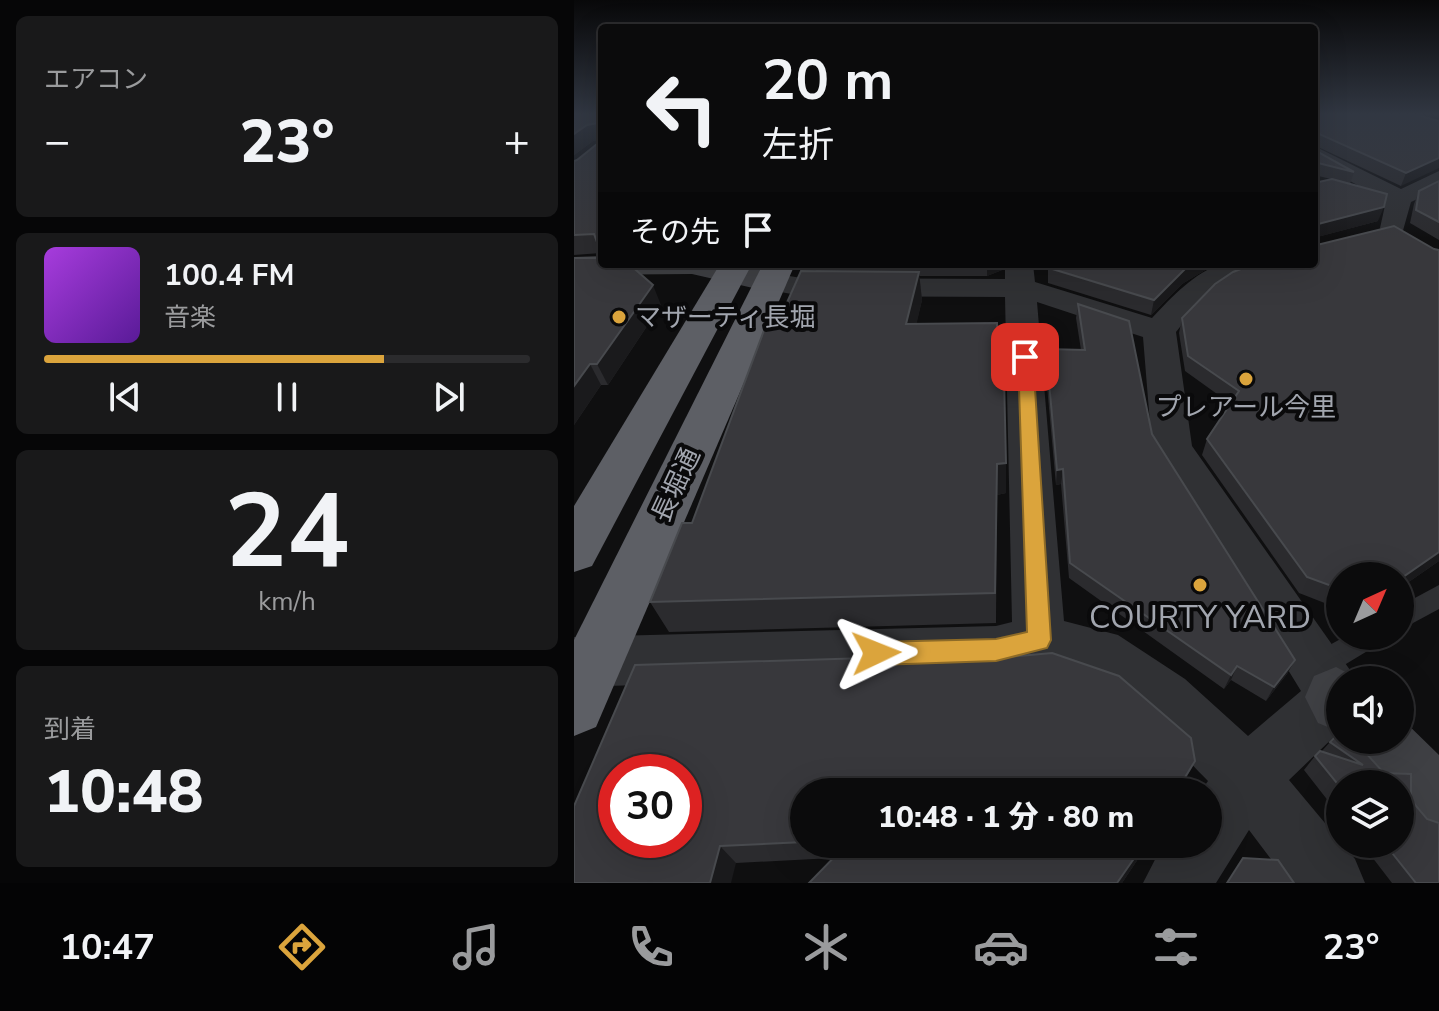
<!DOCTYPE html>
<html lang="ja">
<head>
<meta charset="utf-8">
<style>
  :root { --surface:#0b0b0c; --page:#19191a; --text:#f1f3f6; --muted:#9a9b9d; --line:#2b2b2d; --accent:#dba43c }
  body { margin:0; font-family:"Nunito Sans","Noto Sans JP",sans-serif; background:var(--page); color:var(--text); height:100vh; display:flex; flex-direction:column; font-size:30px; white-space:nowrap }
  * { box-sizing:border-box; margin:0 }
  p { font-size:26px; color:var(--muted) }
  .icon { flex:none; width:44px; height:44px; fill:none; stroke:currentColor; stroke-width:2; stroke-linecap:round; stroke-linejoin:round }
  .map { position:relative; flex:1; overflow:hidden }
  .drawer { display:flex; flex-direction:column; gap:16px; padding:16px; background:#060607; width:574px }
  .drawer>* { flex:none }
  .banner { position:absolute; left:24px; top:24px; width:720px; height:244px; border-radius:8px; box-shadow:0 8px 32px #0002,0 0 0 2px var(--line); background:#0b0b0c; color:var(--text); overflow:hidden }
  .needle { width:52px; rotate:44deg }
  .tools { position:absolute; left:752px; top:562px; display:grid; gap:16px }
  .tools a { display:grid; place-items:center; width:88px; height:88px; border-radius:50%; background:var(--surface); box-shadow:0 8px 32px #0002,0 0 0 2px var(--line); font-size:40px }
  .speed { position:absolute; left:24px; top:754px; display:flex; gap:16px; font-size:40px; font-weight:700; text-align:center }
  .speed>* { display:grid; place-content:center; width:104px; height:104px; border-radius:50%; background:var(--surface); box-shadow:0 8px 32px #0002,0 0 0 2px var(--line); line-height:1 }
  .speed .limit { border:12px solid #d22; background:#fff; color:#111 }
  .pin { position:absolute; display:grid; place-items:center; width:68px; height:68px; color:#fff; margin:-34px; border-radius:16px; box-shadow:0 4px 12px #0006 }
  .me { position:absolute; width:88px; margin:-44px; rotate:88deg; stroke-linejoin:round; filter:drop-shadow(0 0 6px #0008) }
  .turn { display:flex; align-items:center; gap:28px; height:168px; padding:0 32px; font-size:36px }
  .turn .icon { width:104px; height:104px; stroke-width:2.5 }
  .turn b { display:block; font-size:56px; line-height:68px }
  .then { display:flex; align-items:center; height:76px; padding:0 32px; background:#0003; gap:16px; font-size:30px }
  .big { font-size:60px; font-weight:800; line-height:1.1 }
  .drawer .tile { flex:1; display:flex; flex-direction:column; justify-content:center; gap:12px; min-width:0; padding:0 28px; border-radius:12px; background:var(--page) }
  .drawer .dial { align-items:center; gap:0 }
  .dial b { font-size:104px; line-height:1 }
  .song { display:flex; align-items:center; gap:24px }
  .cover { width:96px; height:96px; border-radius:12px; background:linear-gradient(135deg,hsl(280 70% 55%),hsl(270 70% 35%)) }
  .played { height:8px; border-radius:4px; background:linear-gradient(90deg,var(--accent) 70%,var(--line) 70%) }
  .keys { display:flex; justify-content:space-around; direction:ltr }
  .heat { display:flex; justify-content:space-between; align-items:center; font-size:44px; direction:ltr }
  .trip { position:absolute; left:216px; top:778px; width:432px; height:80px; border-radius:40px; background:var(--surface); box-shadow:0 8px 32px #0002,0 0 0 2px var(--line); font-weight:800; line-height:80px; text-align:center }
  .tabs { display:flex; height:128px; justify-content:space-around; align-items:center; background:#040405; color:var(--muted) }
  .tabs .icon { width:56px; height:56px }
  .tabs .current { color:var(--accent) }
  .tabs b { font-size:36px; color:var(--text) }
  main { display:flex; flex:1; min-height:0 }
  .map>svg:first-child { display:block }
</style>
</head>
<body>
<main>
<section class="drawer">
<div class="tile"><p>エアコン</p>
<div class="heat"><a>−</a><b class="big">23°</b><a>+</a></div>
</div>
<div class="tile">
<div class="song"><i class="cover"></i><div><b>100.4 FM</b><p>音楽</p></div></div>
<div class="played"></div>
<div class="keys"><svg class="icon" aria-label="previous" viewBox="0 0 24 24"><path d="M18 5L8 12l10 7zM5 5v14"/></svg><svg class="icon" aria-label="pause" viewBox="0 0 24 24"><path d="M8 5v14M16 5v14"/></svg><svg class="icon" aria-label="next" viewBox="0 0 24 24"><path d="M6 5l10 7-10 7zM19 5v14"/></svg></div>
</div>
<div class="tile dial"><b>24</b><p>km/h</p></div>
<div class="tile"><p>到着</p><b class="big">10:48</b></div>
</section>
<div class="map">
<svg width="865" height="883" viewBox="0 0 865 883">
  <rect width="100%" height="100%" fill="#0f0f10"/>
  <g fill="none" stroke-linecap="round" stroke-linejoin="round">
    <g fill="#303134" fill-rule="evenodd">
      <path d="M 865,585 L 865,609 L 826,630 L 826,606 Z"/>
      <path d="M 772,636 L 809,636 L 805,644 L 752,676 L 742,680 L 732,676 L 728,667 L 732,658 Z"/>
    </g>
    <g fill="#303134" fill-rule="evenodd">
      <path d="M 740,146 L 827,189 L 865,171 L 865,189 L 837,202 L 828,234 L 810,234 L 806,228 L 812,201 L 740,161 Z"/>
      <path d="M 431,264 L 459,264 L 461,282 L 578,318 C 597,298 621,271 649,264 C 663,261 680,264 694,264 C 686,276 662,279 649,287 C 630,299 615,315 602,332 L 618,446 L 783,680 L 766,680 L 766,731 L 715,780 L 781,859 L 791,883 L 715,883 L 675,830 L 642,883 L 569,883 L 589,844 L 634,844 L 634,792 L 626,792 L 634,781 C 593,740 526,661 464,664 C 451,664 435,671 422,674 L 0,687 L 0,637 L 422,626 L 438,622 L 431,297 L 228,296 L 185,288 L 181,282 L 185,276 L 196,273 L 228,278 L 431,279 ZM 463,302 L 569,337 L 578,448 L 727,691 L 674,736 L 611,679 L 544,635 L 490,621 Z"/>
    </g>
    <g fill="#3f4044" fill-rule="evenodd">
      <path d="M 28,256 L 28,264 L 158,264 L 208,275 L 212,282 L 208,289 L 196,292 L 118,274 L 0,275 L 0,257 Z"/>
      <path d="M 762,667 L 787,680 L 766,680 L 766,732 L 744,723 L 731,697 L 740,676 Z"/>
      <path d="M 826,717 L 865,755 L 865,839 L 840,829 L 826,813 L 826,784 L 799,784 L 780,763 L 770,740 L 826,740 Z"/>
    </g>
    <g fill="#5d5f65" fill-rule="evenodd">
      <path d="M 146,264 L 178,264 L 18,566 L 0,572 L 0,506 Z"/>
      <path d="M 189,264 L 221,264 L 22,727 L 0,736 L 0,640 Z"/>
    </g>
  </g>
  <g fill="#2b2b2e">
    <path d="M 0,114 L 28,114 L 28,254 L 27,253 L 0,255 L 0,161 L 3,160 L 23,144 L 23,140 L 19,141 L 0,155 Z"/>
    <path d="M 740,114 L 865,121 L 827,186 L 742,146 L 742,151 L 780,172 L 776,184 L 804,221 L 743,237 L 743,245 L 865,250 L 865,561 L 826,588 L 826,576 L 766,576 L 766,609 L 725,593 L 628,455 L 633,439 L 657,404 L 611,371 L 605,333 L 608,318 L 740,264 L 740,183 L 757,179 L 740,175 Z"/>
    <path d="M 865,181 L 865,240 L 836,223 L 840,204 L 845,191 Z"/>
    <path d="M 0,258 L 87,305 L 34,385 L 27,385 L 0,425 Z"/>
    <path d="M 241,264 L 430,264 L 428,270 L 413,276 L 345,276 L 348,300 L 342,324 L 423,334 L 432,463 L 432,493 L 423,495 L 422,623 L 95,632 L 76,602 L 118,523 L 203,325 L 242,271 Z"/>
    <path d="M 474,264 L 641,264 L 608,284 L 577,315 L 474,283 Z"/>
    <path d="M 504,304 L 578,434 L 721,660 L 713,674 L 692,701 L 657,680 L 650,689 L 495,578 L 487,484 L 482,485 L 471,364 L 472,349 L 507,350 L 502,318 Z"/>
    <path d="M 423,658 L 621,761 L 605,792 L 230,792 L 230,844 L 574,844 L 548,883 L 235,883 L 259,858 L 162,863 L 0,883 Z"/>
    <path d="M 756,742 L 790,751 L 837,800 L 865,883 L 818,883 L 788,844 L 826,844 L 766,784 L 766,816 L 730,770 L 741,756 L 748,751 Z"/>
  </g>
  <g fill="#1a1a1c">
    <path d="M 24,123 L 28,139 L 19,141 L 0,155 L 0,134 L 13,125 Z"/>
    <path d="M 865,158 L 865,168 L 827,186 L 832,173 Z"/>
    <path d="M 810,207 L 804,221 L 740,238 L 744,224 Z"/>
    <path d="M 413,264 L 430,264 L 428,270 L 413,276 Z"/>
    <path d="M 620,264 L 641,264 L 608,284 L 577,315 L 580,300 L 611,269 Z"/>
    <path d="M 345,272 L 348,300 L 336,353 L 332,324 Z"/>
    <path d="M 79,285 L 87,305 L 34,385 L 23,364 Z"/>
    <path d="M 16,364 L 27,385 L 0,425 L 0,386 Z"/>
    <path d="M 432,463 L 432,493 L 423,495 L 422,623 L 423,464 Z"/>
    <path d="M 489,469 L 487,484 L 482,485 L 483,470 Z"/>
    <path d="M 865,552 L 865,561 L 826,588 L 826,579 Z"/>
    <path d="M 721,660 L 713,674 L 692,701 L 700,687 Z"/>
    <path d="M 663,666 L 657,680 L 650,689 L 657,675 Z"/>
    <path d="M 621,761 L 605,792 L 602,792 Z"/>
    <path d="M 570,844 L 574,844 L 548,883 L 543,883 Z"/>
    <path d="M 146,846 L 162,863 L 157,883 L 136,883 Z"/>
  </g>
  <g fill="#38383c" stroke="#484a4e" stroke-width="2" fill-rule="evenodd">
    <path d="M 0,114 L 28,114 L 28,242 L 23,242 L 20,234 L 0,235 L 0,161 L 3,160 L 23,144 L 24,123 L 13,125 L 0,134 Z"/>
    <path d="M 740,114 L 840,114 L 865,121 L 865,158 L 832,173 L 741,132 L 742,151 L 780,172 L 740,162 Z"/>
    <path d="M 758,179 L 813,194 L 810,207 L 744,224 L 743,245 L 820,226 L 860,249 L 865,250 L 865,552 L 826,579 L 826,576 L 766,576 L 766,589 L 733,577 L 633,439 L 665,391 L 614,356 L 608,318 L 641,284 L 659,272 L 680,264 L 740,264 L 740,183 Z"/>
    <path d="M 865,181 L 865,222 L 842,210 L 845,191 Z"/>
    <path d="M 0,258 L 28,258 L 28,264 L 55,264 L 79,285 L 23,364 L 16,364 L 0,386 Z"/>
    <path d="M 475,264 L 620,264 L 611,269 L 580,300 L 475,268 Z"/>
    <path d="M 227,271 L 345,272 L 332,324 L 423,323 L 423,334 L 429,334 L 432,463 L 423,464 L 421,593 L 76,602 L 108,523 L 118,523 L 192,325 L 203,325 Z"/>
    <path d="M 504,304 L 555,321 L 578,434 L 721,660 L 700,687 L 663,666 L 657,675 L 496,563 L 489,469 L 483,470 L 472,349 L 511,350 Z"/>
    <path d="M 478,653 L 545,676 L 617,738 L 621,761 L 602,792 L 230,792 L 230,842 L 146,846 L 136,883 L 0,883 L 0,806 L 61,665 L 423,654 L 423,658 ZM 42,772 L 110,772 L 110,840 L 42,840 Z"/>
    <path d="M 766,732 L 766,740 L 785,740 L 790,751 L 810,773 L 837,774 L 837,800 L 853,819 L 865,823 L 865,883 L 842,883 L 811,844 L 826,844 L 826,784 L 766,784 L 766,787 L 741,756 L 746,751 L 789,765 L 756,742 Z"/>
    <path d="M 273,844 L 570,844 L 543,883 L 235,883 Z"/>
    <path d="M 669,858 L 704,860 L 720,883 L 653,883 Z"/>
  </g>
  <linearGradient id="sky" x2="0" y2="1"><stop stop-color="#080809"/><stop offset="0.48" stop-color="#313742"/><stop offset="1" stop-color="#313742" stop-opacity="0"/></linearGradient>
  <rect width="865" height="238" fill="url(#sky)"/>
  <path fill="#dba43c" stroke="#8e6b27" stroke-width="2" d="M 451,353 L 459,357 L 477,640 L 473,648 L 422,661 L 302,665 L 294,661 L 290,653 L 294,646 L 302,642 L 422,639 L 453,632 L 444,357 Z"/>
  <g fill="#dba43c" stroke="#0a0a0b" stroke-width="3">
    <circle cx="45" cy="317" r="8"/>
    <circle cx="672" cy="379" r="8"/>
    <circle cx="626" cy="585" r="8"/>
  </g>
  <g text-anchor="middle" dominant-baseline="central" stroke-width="8" stroke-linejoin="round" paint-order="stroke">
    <g font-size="26" fill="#a2a6af" stroke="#0a0a0b" text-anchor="start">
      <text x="61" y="317">マザーティ長堀</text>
      <text x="672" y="407" text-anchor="middle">プレアール今里</text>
    </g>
    <g font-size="26" fill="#a2a6af" stroke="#0a0a0b">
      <text transform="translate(102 485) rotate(-65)">長堀通</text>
    </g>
    <g font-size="32" fill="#a2a6af" stroke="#0a0a0b">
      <text x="626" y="617">COURTY YARD</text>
    </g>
  </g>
</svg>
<div class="tools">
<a><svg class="needle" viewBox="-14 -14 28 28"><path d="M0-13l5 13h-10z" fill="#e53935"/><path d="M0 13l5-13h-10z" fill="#9a9b9d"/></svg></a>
<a><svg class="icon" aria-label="sound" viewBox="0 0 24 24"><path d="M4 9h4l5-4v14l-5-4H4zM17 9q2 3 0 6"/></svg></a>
<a><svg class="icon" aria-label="layers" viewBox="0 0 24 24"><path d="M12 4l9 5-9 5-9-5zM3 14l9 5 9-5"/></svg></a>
</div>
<div class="speed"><div class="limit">30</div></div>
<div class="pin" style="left:451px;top:357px;background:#d93025"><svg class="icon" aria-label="arrive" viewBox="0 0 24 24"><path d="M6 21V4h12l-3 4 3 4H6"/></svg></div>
<svg class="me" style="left:302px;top:653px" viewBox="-20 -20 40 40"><path d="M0-17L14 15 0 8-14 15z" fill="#dba43c" stroke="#fff" stroke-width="4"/></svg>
<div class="trip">10:48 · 1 分 · 80 m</div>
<div class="banner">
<div class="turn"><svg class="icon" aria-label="left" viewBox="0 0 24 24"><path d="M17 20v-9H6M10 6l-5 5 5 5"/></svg><div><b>20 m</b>左折</div></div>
<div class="then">その先<svg class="icon" aria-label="arrive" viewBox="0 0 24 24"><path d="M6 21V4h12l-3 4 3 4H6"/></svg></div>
</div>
</div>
</main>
<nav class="tabs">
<b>10:47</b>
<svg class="icon current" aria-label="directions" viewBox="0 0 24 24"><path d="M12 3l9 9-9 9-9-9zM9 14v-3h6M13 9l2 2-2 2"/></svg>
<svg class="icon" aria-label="music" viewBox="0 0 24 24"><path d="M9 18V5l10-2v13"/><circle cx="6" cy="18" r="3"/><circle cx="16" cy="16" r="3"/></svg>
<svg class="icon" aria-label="phone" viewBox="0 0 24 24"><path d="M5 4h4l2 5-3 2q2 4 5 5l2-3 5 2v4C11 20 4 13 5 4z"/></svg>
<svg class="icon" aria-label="climate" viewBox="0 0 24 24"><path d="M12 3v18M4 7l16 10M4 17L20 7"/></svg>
<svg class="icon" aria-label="car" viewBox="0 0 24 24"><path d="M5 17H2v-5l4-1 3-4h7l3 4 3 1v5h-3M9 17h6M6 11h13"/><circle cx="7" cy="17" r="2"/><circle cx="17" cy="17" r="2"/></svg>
<svg class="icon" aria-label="filters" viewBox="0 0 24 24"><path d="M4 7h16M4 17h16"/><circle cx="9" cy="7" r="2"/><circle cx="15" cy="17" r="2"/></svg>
<b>23°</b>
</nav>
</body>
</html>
